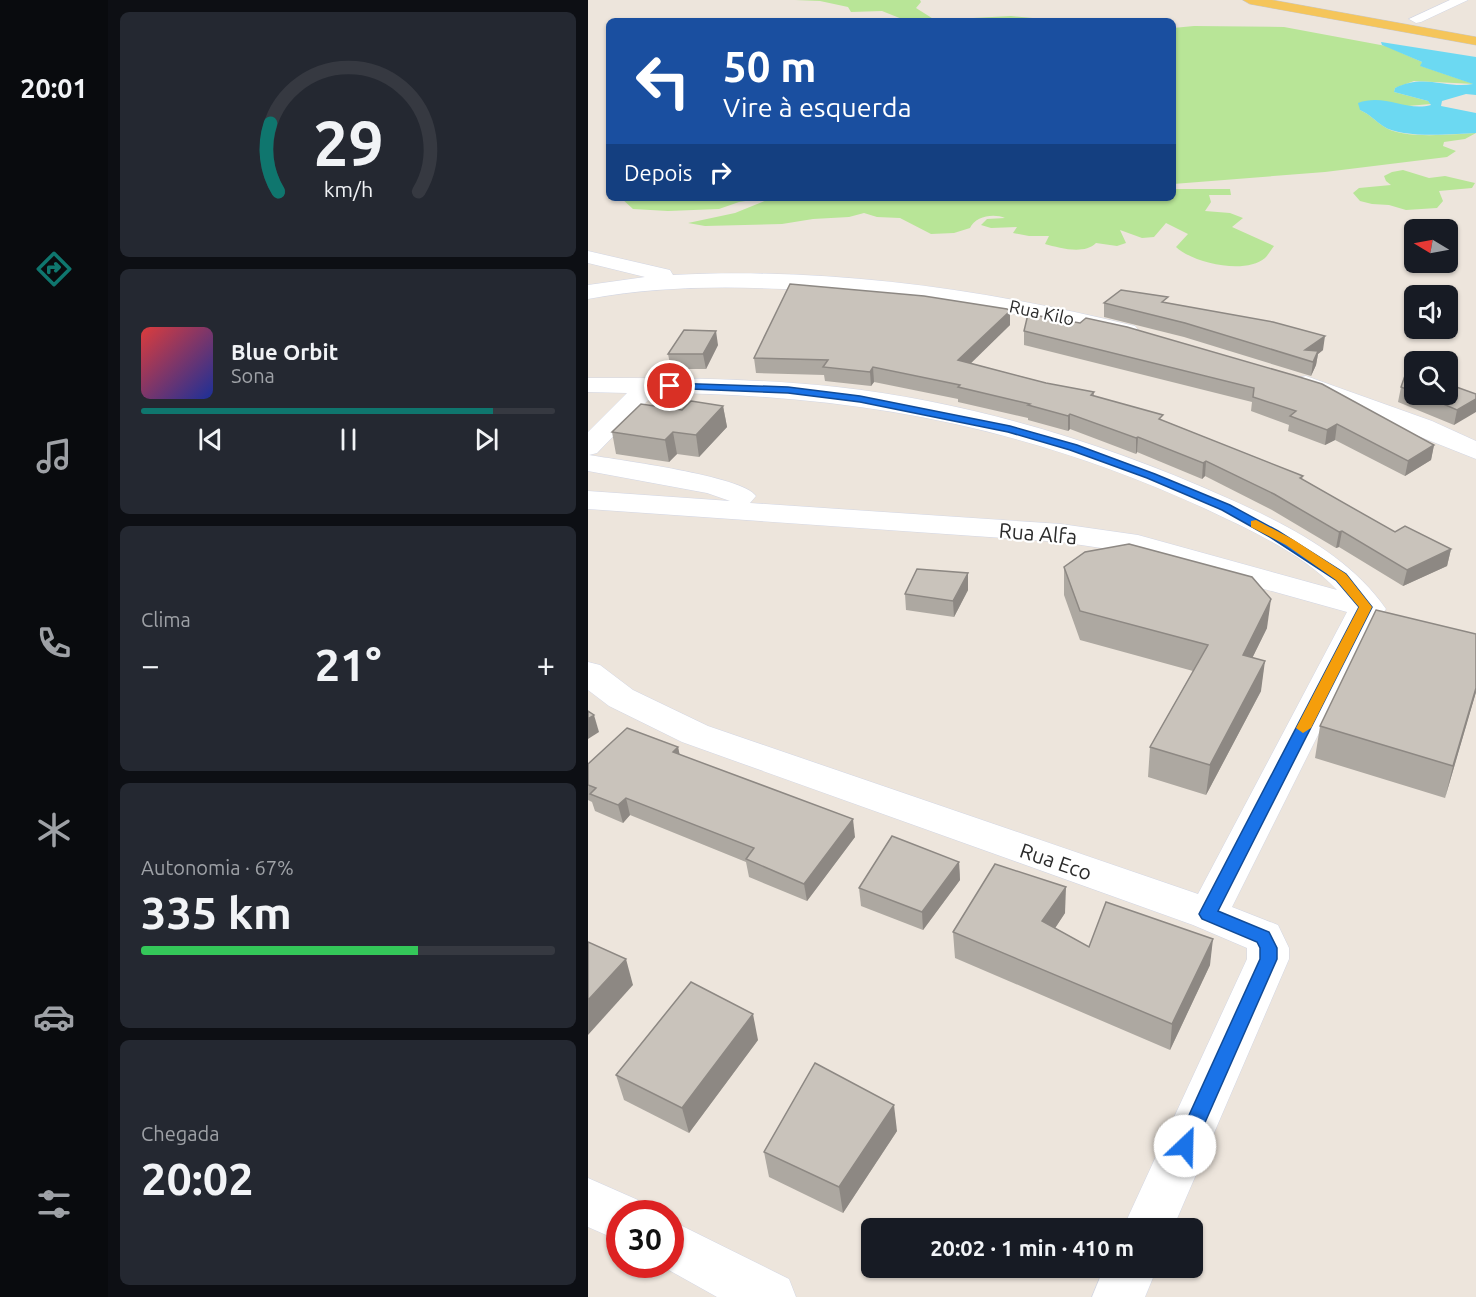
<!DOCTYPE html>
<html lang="pt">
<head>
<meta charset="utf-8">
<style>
  :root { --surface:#171b24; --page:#242831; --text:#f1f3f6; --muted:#9ea1a6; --line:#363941; --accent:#0f766e }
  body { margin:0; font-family:Ubuntu,sans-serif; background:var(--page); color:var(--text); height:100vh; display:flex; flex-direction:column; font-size:22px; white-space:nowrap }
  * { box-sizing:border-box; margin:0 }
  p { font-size:20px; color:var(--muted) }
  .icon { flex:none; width:33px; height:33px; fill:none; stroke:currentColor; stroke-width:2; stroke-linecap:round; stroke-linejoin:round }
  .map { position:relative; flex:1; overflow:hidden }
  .sheet { display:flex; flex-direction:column; gap:12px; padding:12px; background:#0d0f14; width:480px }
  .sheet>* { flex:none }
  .hud { position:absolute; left:18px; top:18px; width:570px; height:183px; border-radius:9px; box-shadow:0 2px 4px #0004; background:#1a4fa0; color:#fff; overflow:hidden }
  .needle { width:39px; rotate:280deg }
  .tools { position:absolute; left:816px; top:219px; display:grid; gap:12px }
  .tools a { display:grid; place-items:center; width:54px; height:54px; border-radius:9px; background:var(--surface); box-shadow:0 2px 4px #0004; font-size:30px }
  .speed { position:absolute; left:18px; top:1200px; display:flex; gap:12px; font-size:30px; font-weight:700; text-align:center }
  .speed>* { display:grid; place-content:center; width:78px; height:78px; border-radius:50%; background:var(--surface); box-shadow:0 2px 4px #0004; line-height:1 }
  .speed .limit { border:9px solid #d22; background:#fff; color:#111 }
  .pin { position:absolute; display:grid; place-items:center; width:51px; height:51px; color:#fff; margin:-26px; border:3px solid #fff; border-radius:50%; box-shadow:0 2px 6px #0007 }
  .me { position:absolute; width:66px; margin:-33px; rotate:24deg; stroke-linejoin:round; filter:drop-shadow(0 0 4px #0008) }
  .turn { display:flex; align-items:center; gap:21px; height:126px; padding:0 18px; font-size:27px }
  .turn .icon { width:78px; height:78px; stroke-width:2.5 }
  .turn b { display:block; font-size:42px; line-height:51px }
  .then { display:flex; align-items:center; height:57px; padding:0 18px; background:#0003; gap:12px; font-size:22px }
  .big { font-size:45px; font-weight:700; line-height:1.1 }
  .sheet .tile { flex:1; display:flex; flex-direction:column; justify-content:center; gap:9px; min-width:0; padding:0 21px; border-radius:9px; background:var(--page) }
  .sheet .dial { align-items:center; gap:0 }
  .dial svg { height:156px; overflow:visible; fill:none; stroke:var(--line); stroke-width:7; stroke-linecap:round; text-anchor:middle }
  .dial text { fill:var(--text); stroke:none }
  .song { display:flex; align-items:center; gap:18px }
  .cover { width:72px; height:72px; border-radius:9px; background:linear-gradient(135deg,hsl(0 70% 55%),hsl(230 70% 35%)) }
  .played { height:6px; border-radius:3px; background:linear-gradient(90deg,var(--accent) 85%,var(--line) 85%) }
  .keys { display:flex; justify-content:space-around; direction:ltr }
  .heat { display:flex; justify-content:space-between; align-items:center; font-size:33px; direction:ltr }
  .charge { height:9px; border-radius:4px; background:linear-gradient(90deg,#34c759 67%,var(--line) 0) }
  .trip { position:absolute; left:273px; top:1218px; width:342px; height:60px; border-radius:9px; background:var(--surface); box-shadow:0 2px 4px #0004; font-weight:700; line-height:60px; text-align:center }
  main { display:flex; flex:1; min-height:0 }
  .menu { display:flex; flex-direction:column; width:108px; justify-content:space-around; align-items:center; background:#090b0e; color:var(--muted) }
  .menu .icon { width:42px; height:42px }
  .menu .selected { color:var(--accent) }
  .menu b { font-size:27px; color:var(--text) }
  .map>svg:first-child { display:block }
</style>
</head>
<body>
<main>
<nav class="menu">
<b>20:01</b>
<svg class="icon selected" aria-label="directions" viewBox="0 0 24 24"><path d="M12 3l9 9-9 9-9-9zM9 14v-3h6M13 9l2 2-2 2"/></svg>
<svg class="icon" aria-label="music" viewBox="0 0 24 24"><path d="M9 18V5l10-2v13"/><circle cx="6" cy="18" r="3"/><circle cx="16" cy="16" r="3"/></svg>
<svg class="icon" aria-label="phone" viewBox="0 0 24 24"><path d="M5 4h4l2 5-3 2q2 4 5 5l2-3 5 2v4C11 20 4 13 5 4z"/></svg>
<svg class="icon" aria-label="climate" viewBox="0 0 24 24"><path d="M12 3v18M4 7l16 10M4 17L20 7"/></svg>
<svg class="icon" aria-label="car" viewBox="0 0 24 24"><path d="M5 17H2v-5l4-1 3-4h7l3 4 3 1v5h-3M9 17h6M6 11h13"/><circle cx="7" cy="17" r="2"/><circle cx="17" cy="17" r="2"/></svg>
<svg class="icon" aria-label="filters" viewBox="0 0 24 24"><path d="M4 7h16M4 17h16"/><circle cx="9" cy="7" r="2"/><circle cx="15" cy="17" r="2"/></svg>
</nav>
<section class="sheet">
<div class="tile dial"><svg viewBox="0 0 100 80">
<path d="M14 69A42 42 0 1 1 86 69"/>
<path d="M14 69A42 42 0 0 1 10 34" stroke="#0f766e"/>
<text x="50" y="56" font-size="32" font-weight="700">29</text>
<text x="50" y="72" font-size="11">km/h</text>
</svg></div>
<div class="tile">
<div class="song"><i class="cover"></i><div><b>Blue Orbit</b><p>Sona</p></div></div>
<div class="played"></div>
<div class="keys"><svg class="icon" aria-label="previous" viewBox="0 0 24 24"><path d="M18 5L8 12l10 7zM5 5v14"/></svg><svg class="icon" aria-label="pause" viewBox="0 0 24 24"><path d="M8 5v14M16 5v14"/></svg><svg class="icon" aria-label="next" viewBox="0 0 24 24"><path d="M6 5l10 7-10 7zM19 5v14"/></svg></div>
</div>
<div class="tile"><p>Clima</p>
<div class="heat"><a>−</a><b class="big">21°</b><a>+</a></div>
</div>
<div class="tile"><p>Autonomia · 67%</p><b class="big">335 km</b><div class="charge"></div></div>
<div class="tile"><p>Chegada</p><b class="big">20:02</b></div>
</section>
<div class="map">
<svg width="888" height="1297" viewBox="0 0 888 1297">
  <rect width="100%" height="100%" fill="#ede5dc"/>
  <g fill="#b8e597">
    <path d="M 207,0 L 332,0 L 333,2 L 328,8 L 347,20 L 423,16 L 478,21 L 319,21 L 294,11 L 263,12 L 260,7 L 232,1 Z"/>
    <path d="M 606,26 L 696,27 L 798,46 L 834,62 L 833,66 L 886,84 L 826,81 L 807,88 L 806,92 L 840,101 L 843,104 L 772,110 C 783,115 786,120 795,126 C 813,140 865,134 888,133 L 877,139 L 856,142 L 855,146 L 868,151 L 859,157 L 737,172 L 585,184 L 585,28 Z"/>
    <path d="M 815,170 L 841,178 L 857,176 L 887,183 L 884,188 L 851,191 L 855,201 L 849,208 L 818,210 L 801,205 L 784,204 L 772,201 L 765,193 L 771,188 L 803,185 L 798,181 L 796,176 L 804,172 Z"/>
    <path d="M 585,189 L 642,189 L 643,195 L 621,195 L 623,202 L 617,211 L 642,213 L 655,218 L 644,227 L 686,246 C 683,250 680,255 677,258 C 657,275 605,263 588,247 L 600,234 L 578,223 L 566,237 L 554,238 L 532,230 L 538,243 L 529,246 L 508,243 C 496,255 472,248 457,244 L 461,236 L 441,236 L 425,233 L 429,227 L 403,228 L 393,225 L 399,219 L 417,218 C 406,213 387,216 382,228 L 366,233 L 343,234 L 312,218 L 289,217 L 276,213 L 261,217 L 225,219 L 194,224 L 117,226 L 100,223 L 147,213 L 184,198 L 585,198 Z"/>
    <path d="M 33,198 L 177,198 L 151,202 L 131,209 L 80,211 L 45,209 Z"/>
  </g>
  <path fill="#6cd9f2" d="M 793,42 L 888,57 L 888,95 L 878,94 L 854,101 L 853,106 L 888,113 L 888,133 C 866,134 813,139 795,126 C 786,120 783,115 772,110 L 770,103 C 797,93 818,112 843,105 L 840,101 L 806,92 L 807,88 C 836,73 858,89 885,84 L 832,66 L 834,62 L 794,45 Z"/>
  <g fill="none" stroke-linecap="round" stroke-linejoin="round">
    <g stroke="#d2d6e4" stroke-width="1">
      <g id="minor">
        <path d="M 862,0 L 880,0 L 833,22 L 828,23 L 821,19 Z"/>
        <path d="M 0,251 L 82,270 L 85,275 C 240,267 397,289 547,326 L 551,331 L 547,336 L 539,338 C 426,310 313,293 196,289 C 130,286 65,287 0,299 L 0,285 L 57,277 L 0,263 Z"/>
        <path d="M 718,376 L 844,421 L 888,441 L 888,459 L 709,388 L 706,383 L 709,378 Z"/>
        <path d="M 0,378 C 83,378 166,378 249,387 C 382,402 515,442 637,497 C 696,523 761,555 798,609 L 793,616 L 789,617 L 644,907 L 690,925 L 701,948 L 701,959 L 585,1228 L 535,1228 L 659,959 L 659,948 L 605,925 L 94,742 L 21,706 L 0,690 L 0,662 L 12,665 L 45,690 L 120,726 L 610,894 L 759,612 L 547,553 L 473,542 L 0,509 L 0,491 L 142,501 L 119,493 L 0,471 L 0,432 L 39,393 L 0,392 ZM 67,393 C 265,394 438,426 618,509 C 662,530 714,553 749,590 L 550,535 L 473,524 L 162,503 L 168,496 C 155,476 30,460 1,455 L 9,453 Z"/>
        <path d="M 0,1178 L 50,1200 L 56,1214 L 32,1214 L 32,1241 L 0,1227 Z"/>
        <path d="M 82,1220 L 201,1279 L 208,1297 L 129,1297 L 70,1264 L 82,1264 Z"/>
        <path d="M 516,1268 L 569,1268 L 557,1297 L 504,1297 Z"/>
      </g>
    </g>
    <g stroke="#c8c8c8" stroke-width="1">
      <path id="major" d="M 655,0 L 684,0 L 888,37 L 888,45 L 662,4 Z"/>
    </g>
    <use href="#minor" fill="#fff" fill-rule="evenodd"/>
    <use href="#major" fill="#f5c55a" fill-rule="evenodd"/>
  </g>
  <g fill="#ada8a1">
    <path d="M 516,303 L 579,303 L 735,350 L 730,354 L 728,365 L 723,376 L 596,337 L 516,317 Z"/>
    <path d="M 422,311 L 422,325 L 382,363 L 458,383 L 506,392 L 506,396 L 574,420 L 715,476 L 714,479 L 807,532 L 863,549 L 859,566 L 815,586 L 751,547 L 748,548 L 684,510 L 617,476 L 614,479 L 549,452 L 548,454 L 482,429 L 480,431 L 440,420 L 440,418 L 370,402 L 370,399 L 286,382 L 283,386 L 237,381 L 236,375 L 168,373 L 166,358 Z"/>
    <path d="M 440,314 L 846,445 L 843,460 L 817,476 L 747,440 L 737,445 L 700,431 L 701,425 L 663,411 L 664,402 L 436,345 L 436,331 Z"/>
    <path d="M 130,345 L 118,369 L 83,369 L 80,354 Z"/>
    <path d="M 826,372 L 826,394 L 888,394 L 866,425 L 810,402 L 813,387 Z"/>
    <path d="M 135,406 L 139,427 L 111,457 L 89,454 L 81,462 L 28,454 L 24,432 L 94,410 Z"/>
    <path d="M 476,567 L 679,628 L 664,658 L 673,691 L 618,795 L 560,777 L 562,747 L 605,671 L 492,640 L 476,595 Z"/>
    <path d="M 380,590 L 366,617 L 318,610 L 317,594 Z"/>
    <path d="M 888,692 L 857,798 L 727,758 L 732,726 Z"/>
    <path d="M 90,747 L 91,754 L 267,837 L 219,901 L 161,877 L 158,862 L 42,815 L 35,823 L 7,811 L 4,802 L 0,800 L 0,764 Z"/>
    <path d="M 371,862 L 372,880 L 335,930 L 273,906 L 271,888 Z"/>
    <path d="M 477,913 L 467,928 L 501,947 L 622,965 L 582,1050 L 367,958 L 365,932 Z"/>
    <path d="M 170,1040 L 101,1133 L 36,1100 L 28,1075 Z"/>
    <path d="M 309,1131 L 255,1213 L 181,1177 L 176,1152 Z"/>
  </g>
  <g fill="#8d8883">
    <path d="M 422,311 L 422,325 L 371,375 L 370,360 Z"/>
    <path d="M 128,331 L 130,345 L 118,369 L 115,354 Z"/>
    <path d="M 737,336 L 735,350 L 730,354 L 728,365 L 723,376 L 725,362 L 717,350 Z"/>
    <path d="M 285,367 L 286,382 L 283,386 L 282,372 Z"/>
    <path d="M 888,399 L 888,412 L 866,425 L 869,410 Z"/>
    <path d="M 135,406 L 139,427 L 111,457 L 108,435 Z"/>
    <path d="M 482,414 L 482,429 L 480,431 L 480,416 Z"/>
    <path d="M 749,424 L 747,440 L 737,445 L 739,430 Z"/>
    <path d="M 85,432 L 89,454 L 81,462 L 77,440 Z"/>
    <path d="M 550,437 L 549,452 L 548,454 L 548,438 Z"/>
    <path d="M 846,445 L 843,460 L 817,476 L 820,461 Z"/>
    <path d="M 618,461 L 617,476 L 614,479 L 615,463 Z"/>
    <path d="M 754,531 L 751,547 L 748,548 L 751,532 Z"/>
    <path d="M 863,549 L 859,566 L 815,586 L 819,570 Z"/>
    <path d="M 380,573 L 380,590 L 366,617 L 365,601 Z"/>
    <path d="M 683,599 L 679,628 L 651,685 L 655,655 Z"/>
    <path d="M 677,661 L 673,691 L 618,795 L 622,765 Z"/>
    <path d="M 888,688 L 888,692 L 857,798 L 865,766 Z"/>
    <path d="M 6,715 L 11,732 L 0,739 L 0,719 Z"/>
    <path d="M 90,747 L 94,765 L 85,752 Z"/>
    <path d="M 38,798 L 42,815 L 35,823 L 30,805 Z"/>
    <path d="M 265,819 L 267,837 L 219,901 L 216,884 Z"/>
    <path d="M 371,862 L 372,880 L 335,930 L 334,912 Z"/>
    <path d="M 478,887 L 477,913 L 454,948 L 454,921 Z"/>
    <path d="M 625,939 L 622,965 L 582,1050 L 584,1024 Z"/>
    <path d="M 38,959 L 45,985 L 0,1035 L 0,1000 Z"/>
    <path d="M 165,1014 L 170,1040 L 101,1133 L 94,1108 Z"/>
    <path d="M 306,1105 L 309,1131 L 255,1213 L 251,1187 Z"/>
  </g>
  <g fill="#c9c3bb" stroke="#8d8883" stroke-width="1.5">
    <path d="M 202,284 L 336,296 L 419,309 L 422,311 L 370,360 L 458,383 L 506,392 L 503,395 L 575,415 L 571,419 L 715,476 L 712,478 L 807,532 L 817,526 L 863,549 L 819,570 L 754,531 L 751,532 L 686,494 L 618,461 L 615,463 L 550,437 L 548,438 L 482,414 L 480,416 L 440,405 L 442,404 L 370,387 L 372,385 L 285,367 L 282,372 L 235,367 L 240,360 L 166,358 Z"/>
    <path d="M 533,290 L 580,297 L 574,302 L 685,322 L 737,336 L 717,350 L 730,351 L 725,362 L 597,323 L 516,303 Z"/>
    <path d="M 440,314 L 492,323 L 498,318 L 539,327 L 705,375 L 734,384 L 846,445 L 820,461 L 749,424 L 739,430 L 702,416 L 708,411 L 665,397 L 666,388 L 436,331 Z"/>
    <path d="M 96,330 L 128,331 L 115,354 L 80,354 Z"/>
    <path d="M 819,370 L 826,372 L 826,392 L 813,387 Z"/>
    <path d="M 860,384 L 888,394 L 888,399 L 869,410 L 832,394 L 860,394 Z"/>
    <path d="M 103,401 L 135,406 L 108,435 L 85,432 L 77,440 L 24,432 L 53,404 L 94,410 Z"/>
    <path d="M 541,544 L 664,577 L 683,599 L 655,655 L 677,661 L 622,765 L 562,747 L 620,645 L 492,611 L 476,567 L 497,552 Z"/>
    <path d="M 329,569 L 380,573 L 365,601 L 317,594 Z"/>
    <path d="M 788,610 L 888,634 L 888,688 L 865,766 L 732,726 Z"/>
    <path d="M 0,711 L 6,715 L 0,719 Z"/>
    <path d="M 39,728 L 90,747 L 85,752 L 265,819 L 216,884 L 158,859 L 166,848 L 38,798 L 30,805 L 2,794 L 8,788 L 0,785 L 0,764 Z"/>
    <path d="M 304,836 L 371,862 L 334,912 L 271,888 Z"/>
    <path d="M 407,864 L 478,887 L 454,921 L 501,947 L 518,902 L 625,939 L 584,1024 L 365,932 Z"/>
    <path d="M 0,942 L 38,959 L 0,1000 Z"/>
    <path d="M 103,982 L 165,1014 L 94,1108 L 28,1075 Z"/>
    <path d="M 227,1063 L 306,1105 L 251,1187 L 176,1152 Z"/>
  </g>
  <path fill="#1a73e8" stroke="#114b97" stroke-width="1.5" d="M 82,383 L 200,387 L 272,396 L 422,426 L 489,445 L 567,474 L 642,505 L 690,531 L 758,574 L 784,607 L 630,911 L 681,932 L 689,948 L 689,959 L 604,1152 L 597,1155 L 590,1152 L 587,1146 L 672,959 L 672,948 L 669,942 L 614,919 L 611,914 L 771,607 L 748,580 L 682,537 L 634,510 L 559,478 L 482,450 L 420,432 L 272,402 L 200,393 L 78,388 L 77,386 Z"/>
  <path fill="#f59e0b" d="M 668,520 L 706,540 L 758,574 L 784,607 L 723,728 L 715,733 L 708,728 L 771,607 L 748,580 L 698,545 L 663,527 L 663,521 Z"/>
  <g text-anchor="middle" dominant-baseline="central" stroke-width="4.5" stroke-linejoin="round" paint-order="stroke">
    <g font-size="18" fill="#2b2b2b" stroke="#fff">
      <text transform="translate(454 312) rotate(12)">Rua Kilo</text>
    </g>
    <g font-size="21" fill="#2b2b2b" stroke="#fff">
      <text transform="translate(450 533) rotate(5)">Rua Alfa</text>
      <text transform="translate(468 861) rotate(19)">Rua Eco</text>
    </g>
  </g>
</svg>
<div class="tools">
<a><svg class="needle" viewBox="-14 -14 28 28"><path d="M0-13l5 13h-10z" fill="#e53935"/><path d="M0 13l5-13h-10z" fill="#9ea1a6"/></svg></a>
<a><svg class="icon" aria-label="sound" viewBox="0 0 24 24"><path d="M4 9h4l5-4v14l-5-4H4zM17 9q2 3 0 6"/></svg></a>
<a><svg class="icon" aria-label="search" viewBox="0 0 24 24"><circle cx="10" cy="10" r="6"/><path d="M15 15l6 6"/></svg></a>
</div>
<div class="speed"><div class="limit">30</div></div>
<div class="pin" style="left:82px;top:386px;background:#d93025"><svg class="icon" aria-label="arrive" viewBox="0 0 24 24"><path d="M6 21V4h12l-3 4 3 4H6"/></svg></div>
<svg class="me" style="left:597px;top:1146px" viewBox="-20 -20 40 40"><circle r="19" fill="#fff"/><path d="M0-13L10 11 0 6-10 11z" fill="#1a73e8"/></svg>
<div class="trip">20:02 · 1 min · 410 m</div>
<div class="hud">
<div class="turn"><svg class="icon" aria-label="left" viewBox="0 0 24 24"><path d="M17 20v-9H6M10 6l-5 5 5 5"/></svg><div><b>50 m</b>Vire à esquerda</div></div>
<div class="then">Depois<svg class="icon" aria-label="right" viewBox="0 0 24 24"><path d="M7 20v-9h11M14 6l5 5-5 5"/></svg></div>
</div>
</div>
</main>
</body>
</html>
